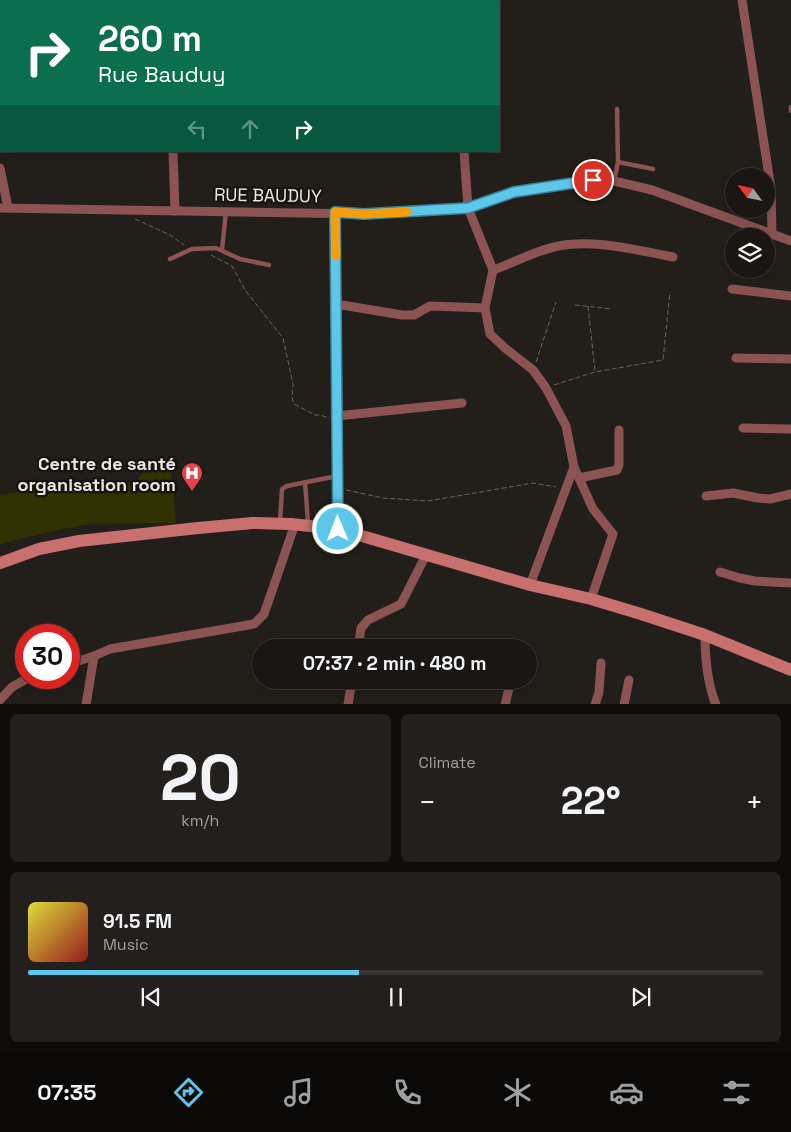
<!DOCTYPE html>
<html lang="en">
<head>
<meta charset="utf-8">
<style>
  :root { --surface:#1a1613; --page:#231f1c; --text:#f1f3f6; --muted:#9f9fa0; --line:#383533; --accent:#5cc7e8 }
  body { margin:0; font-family:"Space Grotesk",sans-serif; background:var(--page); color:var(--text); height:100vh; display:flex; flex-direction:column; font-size:19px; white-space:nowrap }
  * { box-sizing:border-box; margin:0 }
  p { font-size:16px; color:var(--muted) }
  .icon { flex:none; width:28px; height:28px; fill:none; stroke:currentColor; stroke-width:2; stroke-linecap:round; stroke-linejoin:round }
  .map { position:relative; height:704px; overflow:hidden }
  .panel { display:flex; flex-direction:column; gap:10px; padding:10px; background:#0e0c0a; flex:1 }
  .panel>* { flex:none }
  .guide { position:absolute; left:0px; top:0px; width:500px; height:152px; box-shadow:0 5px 20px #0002,0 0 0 1px var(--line); background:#0b6e4f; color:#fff; overflow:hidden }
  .needle { width:32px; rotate:303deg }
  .fabs { position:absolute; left:725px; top:168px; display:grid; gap:10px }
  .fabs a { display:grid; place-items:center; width:50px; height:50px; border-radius:50%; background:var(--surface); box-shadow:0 5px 20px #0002,0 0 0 1px var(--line); font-size:25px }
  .speed { position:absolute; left:15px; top:624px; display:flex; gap:10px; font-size:25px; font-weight:700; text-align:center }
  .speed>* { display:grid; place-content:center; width:65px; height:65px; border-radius:50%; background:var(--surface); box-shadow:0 5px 20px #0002,0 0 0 1px var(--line); line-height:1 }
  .speed .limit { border:8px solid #d22; background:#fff; color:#111 }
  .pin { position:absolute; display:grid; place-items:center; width:42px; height:42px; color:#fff; margin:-21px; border:2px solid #fff; border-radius:50%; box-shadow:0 1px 5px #0007 }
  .me { position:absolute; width:55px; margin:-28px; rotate:359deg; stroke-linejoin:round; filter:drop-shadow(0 0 4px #0008) }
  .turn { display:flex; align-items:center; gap:18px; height:105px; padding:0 15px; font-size:22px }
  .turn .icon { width:65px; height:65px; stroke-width:2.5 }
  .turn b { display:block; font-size:35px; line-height:42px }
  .lanes { display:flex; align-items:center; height:48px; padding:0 15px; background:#0003; justify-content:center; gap:25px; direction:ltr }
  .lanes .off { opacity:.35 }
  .big { font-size:38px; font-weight:700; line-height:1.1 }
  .panel .tile { flex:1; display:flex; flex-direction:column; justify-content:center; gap:8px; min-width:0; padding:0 18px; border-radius:8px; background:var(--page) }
  .panel .dial { align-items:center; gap:0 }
  .dial b { font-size:65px; line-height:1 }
  .song { display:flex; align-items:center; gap:15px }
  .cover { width:60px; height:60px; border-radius:8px; background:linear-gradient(135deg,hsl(60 70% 55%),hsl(0 70% 35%)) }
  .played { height:5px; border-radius:2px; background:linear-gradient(90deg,var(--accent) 45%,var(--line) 45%) }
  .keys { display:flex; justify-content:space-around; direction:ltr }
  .heat { display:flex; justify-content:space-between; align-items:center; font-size:28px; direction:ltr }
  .panel .tiles { flex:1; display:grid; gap:10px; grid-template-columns:1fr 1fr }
  .tile:last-child { grid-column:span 2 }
  .trip { position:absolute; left:252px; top:639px; width:285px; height:50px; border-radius:25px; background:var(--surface); box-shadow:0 5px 20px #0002,0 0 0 1px var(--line); font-weight:700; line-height:50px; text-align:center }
  .tabs { display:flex; height:80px; justify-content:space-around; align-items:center; background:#0a0908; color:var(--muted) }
  .tabs .icon { width:35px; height:35px }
  .tabs .selected { color:var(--accent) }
  .tabs b { font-size:22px; color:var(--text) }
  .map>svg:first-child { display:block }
</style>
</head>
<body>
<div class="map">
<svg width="791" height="705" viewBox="0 0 791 705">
  <rect width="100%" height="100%" fill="#221e19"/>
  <path fill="#313200" d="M 170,459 L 176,523 L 90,524 L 48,532 L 0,544 L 0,495 L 84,482 L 135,483 L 149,465 Z"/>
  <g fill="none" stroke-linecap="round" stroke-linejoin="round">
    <g stroke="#686560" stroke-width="1" stroke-dasharray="5 2.5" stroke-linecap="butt">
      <path d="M 0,23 L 1,24"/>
      <path d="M 135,219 L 170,235 L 184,245"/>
      <path d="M 211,255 L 232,266 L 245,290 L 283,338 L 293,384 L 292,398 L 294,404 L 315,415 L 320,415 L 329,418"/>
      <path d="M 575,305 L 612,309"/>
      <path d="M 588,306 L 595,371"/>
      <path d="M 536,362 L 556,302"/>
      <path d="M 554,385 L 595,372 L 663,360 L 670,292"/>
      <path d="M 346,490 L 383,498 L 428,501 L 533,483 L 556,487"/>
    </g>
    <g stroke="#8b5352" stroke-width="4.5">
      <path d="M 263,1 L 263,0"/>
      <path d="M 791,107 L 791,111"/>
      <path d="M 618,162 L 653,169"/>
      <path d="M 614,181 L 618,162 L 617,109"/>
      <path d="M 222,250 L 226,211"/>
      <path d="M 170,259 L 192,249 L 216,248 L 240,259 L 269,265"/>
      <path d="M 305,482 L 308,523"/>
      <path d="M 280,522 L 282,489 L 287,486 L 337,476"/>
    </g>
    <g stroke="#8b5352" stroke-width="9">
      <path d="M 451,0 L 451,1"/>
      <path d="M 742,0 L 771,189 L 772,235"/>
      <path d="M 173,151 L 175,211"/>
      <path d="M 464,151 L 468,208 L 493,270 L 485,308 L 490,334 L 505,348 L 533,370 L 546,388 L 566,426 L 574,467 L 530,585"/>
      <path d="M 0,168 L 8,208"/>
      <path d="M 0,208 L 364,214 L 468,208 L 514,192 L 593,180 L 614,181 L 652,190 L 791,241"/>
      <path d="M 335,212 L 338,529"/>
      <path d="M 493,270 C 513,263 533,252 554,247 C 592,238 635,250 673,257"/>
      <path d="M 732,289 L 791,296"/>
      <path d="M 336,304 L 402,315 L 414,315 L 430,306 L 485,308"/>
      <path d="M 736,358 L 791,359"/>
      <path d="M 337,416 L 462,403"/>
      <path d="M 743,428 L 791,429"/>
      <path d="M 574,467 L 593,509 L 613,534 L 591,599"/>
      <path d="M 579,478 L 617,470 L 619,465 L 619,430"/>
      <path d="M 706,496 L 733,493 L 758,498 L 770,499 L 791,494"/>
      <path d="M 720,572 L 740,578 L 755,581 L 791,583"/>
      <path d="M 705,635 C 705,659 707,682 716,705"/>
      <path d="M 358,648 L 361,628 L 368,620 L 401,604 L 426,555"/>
      <path d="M 69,664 L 94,656 L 110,649 L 254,624 L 264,614 L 295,524"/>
      <path d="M 0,700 L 12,687 L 28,678"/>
      <path d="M 86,705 L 94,656"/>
      <path d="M 348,705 L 352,680"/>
      <path d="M 505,705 L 511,680"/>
      <path d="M 595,705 L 599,692 L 601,663"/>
      <path d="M 624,705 L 629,680"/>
    </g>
    <path stroke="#c8706f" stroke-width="12" d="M 0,563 L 39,549 L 79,541 L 198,528 L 253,523 L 291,524 L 338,529 L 530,585 L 591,599 L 641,614 L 705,635 L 791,670"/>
  </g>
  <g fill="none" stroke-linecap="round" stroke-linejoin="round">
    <g stroke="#3c8197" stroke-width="12">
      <path id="route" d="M 338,529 L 335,212 L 364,214 L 468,208 L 514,192 L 593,180"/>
    </g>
    <use href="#route" stroke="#5cc7e8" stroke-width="9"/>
    <path stroke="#f59e0b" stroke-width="9" d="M 336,256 L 335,212 L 364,214 L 407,212"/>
  </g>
  <defs>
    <g id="hospital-pin" transform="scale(1.125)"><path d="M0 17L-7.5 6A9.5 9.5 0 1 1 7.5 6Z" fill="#e0444e" stroke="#191410"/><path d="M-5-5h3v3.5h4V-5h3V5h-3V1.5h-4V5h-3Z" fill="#fff"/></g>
  </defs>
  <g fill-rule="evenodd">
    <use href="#hospital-pin" x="192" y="473"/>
  </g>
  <g text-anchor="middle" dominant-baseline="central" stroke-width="5" stroke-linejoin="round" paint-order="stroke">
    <g font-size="18" fill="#e9e6e3" stroke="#191410">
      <text transform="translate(268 195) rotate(1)">RUE BAUDUY</text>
    </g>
    <g font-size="18" font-weight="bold" fill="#e9e6e3" stroke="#191410" text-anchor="end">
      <text x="176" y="463">Centre de santé<tspan x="176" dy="21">organisation room</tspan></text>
    </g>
  </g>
</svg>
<div class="fabs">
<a><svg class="needle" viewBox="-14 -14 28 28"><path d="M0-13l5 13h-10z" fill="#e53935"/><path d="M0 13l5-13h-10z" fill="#9f9fa0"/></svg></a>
<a><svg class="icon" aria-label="layers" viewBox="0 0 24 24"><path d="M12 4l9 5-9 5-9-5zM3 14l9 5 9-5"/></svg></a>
</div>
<div class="speed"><div class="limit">30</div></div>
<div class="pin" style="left:593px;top:180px;background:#d93025"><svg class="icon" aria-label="arrive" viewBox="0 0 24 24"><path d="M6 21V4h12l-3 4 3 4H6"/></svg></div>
<svg class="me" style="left:338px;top:529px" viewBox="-20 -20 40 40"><circle r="17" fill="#5cc7e8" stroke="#fff" stroke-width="3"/><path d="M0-11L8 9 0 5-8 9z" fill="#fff"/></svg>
<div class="trip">07:37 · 2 min · 480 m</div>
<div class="guide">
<div class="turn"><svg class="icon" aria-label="right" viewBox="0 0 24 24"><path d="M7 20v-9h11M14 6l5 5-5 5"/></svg><div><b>260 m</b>Rue Bauduy</div></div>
<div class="lanes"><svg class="icon off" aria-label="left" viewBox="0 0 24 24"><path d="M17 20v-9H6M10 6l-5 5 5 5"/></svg><svg class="icon off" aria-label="ahead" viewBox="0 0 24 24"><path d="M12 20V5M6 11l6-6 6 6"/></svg><svg class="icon" aria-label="right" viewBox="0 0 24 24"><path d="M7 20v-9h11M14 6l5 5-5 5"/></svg></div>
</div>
</div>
<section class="panel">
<div class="tiles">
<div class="tile dial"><b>20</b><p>km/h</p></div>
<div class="tile"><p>Climate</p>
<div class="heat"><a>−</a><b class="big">22°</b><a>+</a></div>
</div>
<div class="tile">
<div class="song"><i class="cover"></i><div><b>91.5 FM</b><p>Music</p></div></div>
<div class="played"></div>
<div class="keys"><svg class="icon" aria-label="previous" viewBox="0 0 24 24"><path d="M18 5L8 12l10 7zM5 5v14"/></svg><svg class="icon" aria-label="pause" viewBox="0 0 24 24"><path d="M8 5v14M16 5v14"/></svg><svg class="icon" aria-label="next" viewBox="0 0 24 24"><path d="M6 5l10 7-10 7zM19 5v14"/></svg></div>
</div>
</div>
</section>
<nav class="tabs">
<b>07:35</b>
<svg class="icon selected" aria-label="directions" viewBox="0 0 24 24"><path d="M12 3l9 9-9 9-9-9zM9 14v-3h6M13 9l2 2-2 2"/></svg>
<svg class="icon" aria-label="music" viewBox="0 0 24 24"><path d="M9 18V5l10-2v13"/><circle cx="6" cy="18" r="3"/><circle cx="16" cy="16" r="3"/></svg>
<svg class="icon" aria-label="phone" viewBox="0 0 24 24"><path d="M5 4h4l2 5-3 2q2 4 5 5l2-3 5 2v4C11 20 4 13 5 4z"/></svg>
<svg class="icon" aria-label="climate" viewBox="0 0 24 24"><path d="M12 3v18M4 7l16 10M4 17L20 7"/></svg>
<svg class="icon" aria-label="car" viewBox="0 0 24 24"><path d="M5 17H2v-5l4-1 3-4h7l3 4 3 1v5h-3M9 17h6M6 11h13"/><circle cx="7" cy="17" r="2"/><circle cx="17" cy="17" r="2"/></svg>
<svg class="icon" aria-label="filters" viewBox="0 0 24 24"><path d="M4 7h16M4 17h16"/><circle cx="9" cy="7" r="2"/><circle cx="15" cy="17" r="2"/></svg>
</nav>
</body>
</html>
